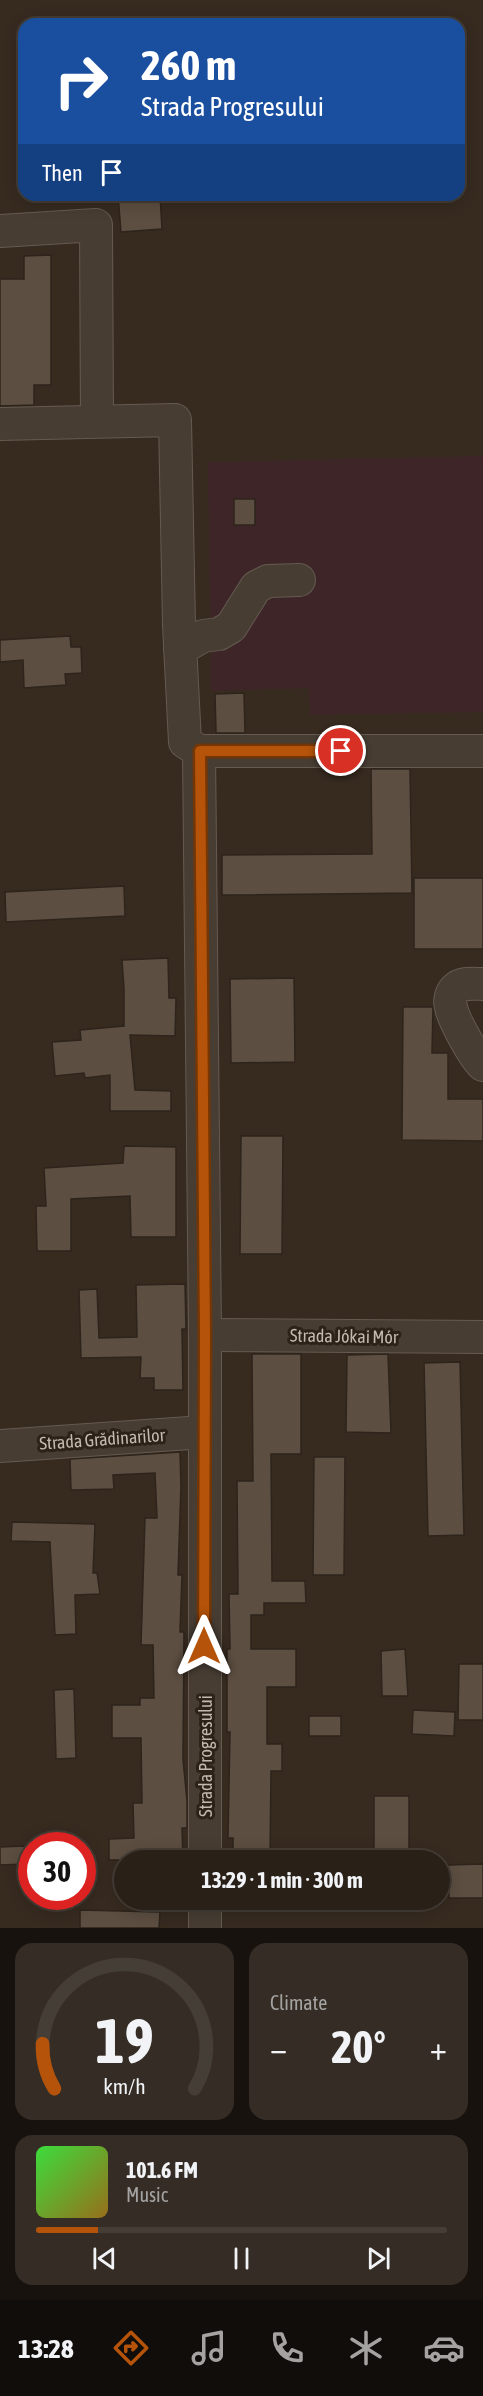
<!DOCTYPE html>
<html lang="en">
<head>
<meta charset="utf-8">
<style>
  :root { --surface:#292018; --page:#352d25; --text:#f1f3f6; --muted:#a5a3a2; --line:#453e37; --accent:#b45309 }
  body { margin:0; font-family:"Asap Condensed",sans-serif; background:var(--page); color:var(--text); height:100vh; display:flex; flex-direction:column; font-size:22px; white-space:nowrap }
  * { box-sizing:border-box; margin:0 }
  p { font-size:20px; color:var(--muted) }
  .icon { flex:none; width:33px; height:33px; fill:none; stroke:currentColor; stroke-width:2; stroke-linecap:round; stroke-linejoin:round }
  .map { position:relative; height:1928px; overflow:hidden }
  .sheet { display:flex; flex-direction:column; gap:15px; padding:15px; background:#17120d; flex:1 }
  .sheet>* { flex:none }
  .guide { position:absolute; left:18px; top:18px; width:447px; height:183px; border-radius:18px; box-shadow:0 3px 15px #0003,0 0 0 2px var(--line); background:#1a4fa0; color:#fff; overflow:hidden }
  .speed { position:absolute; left:18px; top:1832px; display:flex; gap:12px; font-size:30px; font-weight:700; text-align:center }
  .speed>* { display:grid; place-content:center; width:78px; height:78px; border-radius:50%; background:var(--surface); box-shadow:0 3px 15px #0003,0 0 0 2px var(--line); line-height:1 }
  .speed .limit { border:9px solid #d22; background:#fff; color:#111 }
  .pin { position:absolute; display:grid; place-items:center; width:51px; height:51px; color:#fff; margin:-26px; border:3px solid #fff; border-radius:50%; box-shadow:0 2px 6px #0007 }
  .me { position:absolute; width:66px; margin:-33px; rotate:0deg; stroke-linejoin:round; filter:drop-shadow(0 0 4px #0008) }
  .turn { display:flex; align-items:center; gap:21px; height:126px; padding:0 24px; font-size:27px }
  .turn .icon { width:78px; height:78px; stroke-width:2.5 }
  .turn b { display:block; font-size:42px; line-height:51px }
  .then { display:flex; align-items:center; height:57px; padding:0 24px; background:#0003; gap:12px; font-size:22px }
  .big { font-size:45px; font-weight:700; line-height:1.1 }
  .sheet .card { flex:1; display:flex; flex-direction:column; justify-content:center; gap:9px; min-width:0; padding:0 21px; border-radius:18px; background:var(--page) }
  .sheet .dial { align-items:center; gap:0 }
  .dial svg { height:156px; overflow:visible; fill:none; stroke:var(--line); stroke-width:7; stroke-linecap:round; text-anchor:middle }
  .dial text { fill:var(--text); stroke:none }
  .song { display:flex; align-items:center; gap:18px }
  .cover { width:72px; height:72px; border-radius:9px; background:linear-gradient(135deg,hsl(120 70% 55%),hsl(40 70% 35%)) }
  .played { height:6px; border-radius:3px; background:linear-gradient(90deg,var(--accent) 15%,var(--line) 15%) }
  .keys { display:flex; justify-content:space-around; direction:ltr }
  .heat { display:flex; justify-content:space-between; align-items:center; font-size:33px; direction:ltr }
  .sheet .tiles { flex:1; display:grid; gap:15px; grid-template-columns:1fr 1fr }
  .card:last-child { grid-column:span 2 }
  .trip { position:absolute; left:114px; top:1850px; width:336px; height:60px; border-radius:30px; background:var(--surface); box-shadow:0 3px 15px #0003,0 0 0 2px var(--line); font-weight:700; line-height:60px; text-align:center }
  .dock { display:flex; height:96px; justify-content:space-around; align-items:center; background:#100d0a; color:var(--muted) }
  .dock .icon { width:42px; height:42px }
  .dock .selected { color:var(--accent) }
  .dock b { font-size:27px; color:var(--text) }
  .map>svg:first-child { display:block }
</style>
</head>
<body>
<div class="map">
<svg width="483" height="1928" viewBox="0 0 483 1928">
  <rect width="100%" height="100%" fill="#372b20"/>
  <path fill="#3e2628" d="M 483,456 L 483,712 L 310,715 L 308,688 L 211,691 L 208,462 Z"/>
  <g fill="#5c4e41" stroke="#2e241b" stroke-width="1.5">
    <path d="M 118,195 L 160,195 L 162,229 L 121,232 Z"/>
    <path d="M 51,255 L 51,385 L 34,385 L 34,405 L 0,406 L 0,279 L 24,279 L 24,256 Z"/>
    <rect x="234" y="499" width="21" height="26"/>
    <path d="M 70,636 L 71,647 L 81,647 L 82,673 L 65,674 L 66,685 L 24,688 L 23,660 L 0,662 L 0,640 Z"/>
    <path d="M 244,693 L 245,733 L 216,733 L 215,694 Z"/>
    <path d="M 371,769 L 410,769 L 412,893 L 222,895 L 222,855 L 372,854 Z"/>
    <rect x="414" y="878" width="69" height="71"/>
    <path d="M 124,886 L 125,916 L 6,922 L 5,892 Z"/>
    <path d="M 168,958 L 169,998 L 176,998 L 175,1036 L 130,1035 L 135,1090 L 171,1091 L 171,1111 L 110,1111 L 110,1075 L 85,1078 L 84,1073 L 55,1076 L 52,1042 L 81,1040 L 80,1030 L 124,1026 L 124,989 L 122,960 Z"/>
    <path d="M 294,978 L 295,1062 L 231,1063 L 230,979 Z"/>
    <path d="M 403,1007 L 433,1007 L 432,1053 L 448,1053 L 448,1099 L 483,1099 L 483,1141 L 402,1140 Z"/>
    <path d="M 241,1136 L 283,1136 L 282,1254 L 240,1254 Z"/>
    <path d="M 124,1146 L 176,1147 L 176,1237 L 131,1237 L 130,1196 L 71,1199 L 71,1251 L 37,1251 L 36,1206 L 46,1206 L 44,1168 L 123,1163 Z"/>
    <path d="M 185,1284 L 186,1329 L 182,1329 L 183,1390 L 154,1390 L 154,1378 L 140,1378 L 141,1357 L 81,1358 L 79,1290 L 97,1289 L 99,1338 L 137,1337 L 136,1285 Z"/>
    <path d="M 252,1354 L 301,1354 L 301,1454 L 271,1454 L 272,1581 L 305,1581 L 306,1603 L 264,1603 L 264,1615 L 251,1615 L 251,1649 L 296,1649 L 296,1687 L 267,1687 L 267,1744 L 282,1744 L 282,1771 L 271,1771 L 270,1860 L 233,1860 L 233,1838 L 228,1838 L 230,1732 L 227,1732 L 227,1649 L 230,1649 L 229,1594 L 238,1594 L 237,1481 L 253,1481 Z"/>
    <path d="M 388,1354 L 391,1433 L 346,1432 L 347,1355 Z"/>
    <path d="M 460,1362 L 464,1535 L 428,1536 L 424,1363 Z"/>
    <path d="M 180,1452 L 181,1486 L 178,1575 L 182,1575 L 180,1632 L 184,1632 L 183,1759 L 187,1801 L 187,1828 L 182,1828 L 183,1860 L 109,1860 L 109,1839 L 134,1838 L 133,1803 L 142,1803 L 141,1738 L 112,1738 L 112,1705 L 140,1705 L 140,1698 L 154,1698 L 153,1645 L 141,1645 L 145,1518 L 157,1518 L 155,1473 L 113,1475 L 114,1489 L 71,1490 L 70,1459 Z"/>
    <path d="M 314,1457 L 345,1457 L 344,1575 L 313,1575 Z"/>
    <path d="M 12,1522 L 95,1524 L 93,1573 L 97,1573 L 100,1594 L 75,1595 L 76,1634 L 55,1635 L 50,1542 L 11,1541 Z"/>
    <path d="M 405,1649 L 408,1696 L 382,1696 L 381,1651 Z"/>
    <path d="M 459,1664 L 483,1664 L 483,1720 L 458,1720 Z"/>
    <path d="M 74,1689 L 76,1758 L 56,1759 L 54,1690 Z"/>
    <path d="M 413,1710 L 455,1712 L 454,1736 L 412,1734 Z"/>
    <rect x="309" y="1716" width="32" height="20"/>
    <path d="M 374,1796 L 409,1796 L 409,1855 L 374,1856 Z"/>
    <path d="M 25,1846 L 26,1864 L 0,1865 L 0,1847 Z"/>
    <path d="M 483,1864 L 483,1898 L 449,1898 L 448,1865 Z"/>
    <path d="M 80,1910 L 160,1912 L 159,1928 L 80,1928 Z"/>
  </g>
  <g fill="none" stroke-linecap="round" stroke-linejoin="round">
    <g stroke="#655b51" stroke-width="34">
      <g id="minor">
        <path d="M 0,231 L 96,225 L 97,421"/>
        <path d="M 0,424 L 175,420 L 179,625 L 185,742 L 199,751 L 483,751"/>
        <path d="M 180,649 L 203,636 L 219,634 L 231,627 L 256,587 L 268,581 L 299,580"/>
        <path d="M 199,751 L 205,1335 L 205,1860"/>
        <path d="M 483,984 C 474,984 462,982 455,989 C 451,993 449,1001 451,1007 C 453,1019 474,1057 483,1065"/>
        <path d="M 205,1335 L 483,1337"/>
        <path d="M 0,1446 L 204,1432"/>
        <path d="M 205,1899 L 205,1928"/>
      </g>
    </g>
    <use href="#minor" stroke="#473d33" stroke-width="32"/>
  </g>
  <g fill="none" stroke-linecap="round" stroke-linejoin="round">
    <g stroke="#753606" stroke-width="15">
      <path id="route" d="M 204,1646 L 205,1335 L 200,751 L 341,751"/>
    </g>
    <use href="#route" stroke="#b45309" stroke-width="10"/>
  </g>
  <g text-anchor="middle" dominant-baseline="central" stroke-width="6" stroke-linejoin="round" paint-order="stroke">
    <g font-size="18" fill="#c4b9ad" stroke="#2c2219">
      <text transform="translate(344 1336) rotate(1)">Strada Jókai Mór</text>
      <text transform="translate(102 1439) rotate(-4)">Strada Grădinarilor</text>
      <text transform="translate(205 1756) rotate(-90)">Strada Progresului</text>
    </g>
  </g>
</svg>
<div class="speed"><div class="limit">30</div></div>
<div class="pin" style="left:341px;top:751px;background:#d93025"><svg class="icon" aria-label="arrive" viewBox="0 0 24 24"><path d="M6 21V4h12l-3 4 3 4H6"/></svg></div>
<svg class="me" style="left:204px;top:1646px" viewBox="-20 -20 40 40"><path d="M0-17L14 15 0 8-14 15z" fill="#b45309" stroke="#fff" stroke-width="4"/></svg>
<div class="trip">13:29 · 1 min · 300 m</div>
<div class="guide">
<div class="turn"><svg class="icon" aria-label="right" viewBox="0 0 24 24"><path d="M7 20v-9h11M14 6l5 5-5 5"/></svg><div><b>260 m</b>Strada Progresului</div></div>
<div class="then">Then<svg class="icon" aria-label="arrive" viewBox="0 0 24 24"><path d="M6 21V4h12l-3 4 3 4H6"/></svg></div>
</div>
</div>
<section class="sheet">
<div class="tiles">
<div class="card dial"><svg viewBox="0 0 100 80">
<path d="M14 69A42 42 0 1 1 86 69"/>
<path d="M14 69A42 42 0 0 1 8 46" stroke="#b45309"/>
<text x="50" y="56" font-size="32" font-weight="700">19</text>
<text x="50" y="72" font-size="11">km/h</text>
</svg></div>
<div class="card"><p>Climate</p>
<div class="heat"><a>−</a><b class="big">20°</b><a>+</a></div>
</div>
<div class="card">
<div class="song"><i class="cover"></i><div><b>101.6 FM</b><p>Music</p></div></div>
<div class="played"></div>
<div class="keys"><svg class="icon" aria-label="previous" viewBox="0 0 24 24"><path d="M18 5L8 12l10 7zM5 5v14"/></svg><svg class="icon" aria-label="pause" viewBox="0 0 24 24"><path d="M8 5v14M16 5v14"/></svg><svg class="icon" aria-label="next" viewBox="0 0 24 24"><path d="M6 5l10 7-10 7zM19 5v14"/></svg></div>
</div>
</div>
</section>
<nav class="dock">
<b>13:28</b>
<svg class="icon selected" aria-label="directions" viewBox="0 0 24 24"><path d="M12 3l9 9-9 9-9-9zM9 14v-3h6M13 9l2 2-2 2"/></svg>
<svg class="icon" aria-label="music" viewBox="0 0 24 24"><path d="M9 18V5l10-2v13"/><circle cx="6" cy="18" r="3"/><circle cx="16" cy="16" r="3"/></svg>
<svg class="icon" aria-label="phone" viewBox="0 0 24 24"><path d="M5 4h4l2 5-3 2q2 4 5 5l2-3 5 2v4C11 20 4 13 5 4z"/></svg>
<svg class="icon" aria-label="climate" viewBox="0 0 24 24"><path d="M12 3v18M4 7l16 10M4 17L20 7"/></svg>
<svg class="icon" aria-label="car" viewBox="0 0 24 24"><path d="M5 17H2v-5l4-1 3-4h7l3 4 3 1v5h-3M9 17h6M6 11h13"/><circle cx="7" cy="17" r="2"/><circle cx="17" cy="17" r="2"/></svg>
</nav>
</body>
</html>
